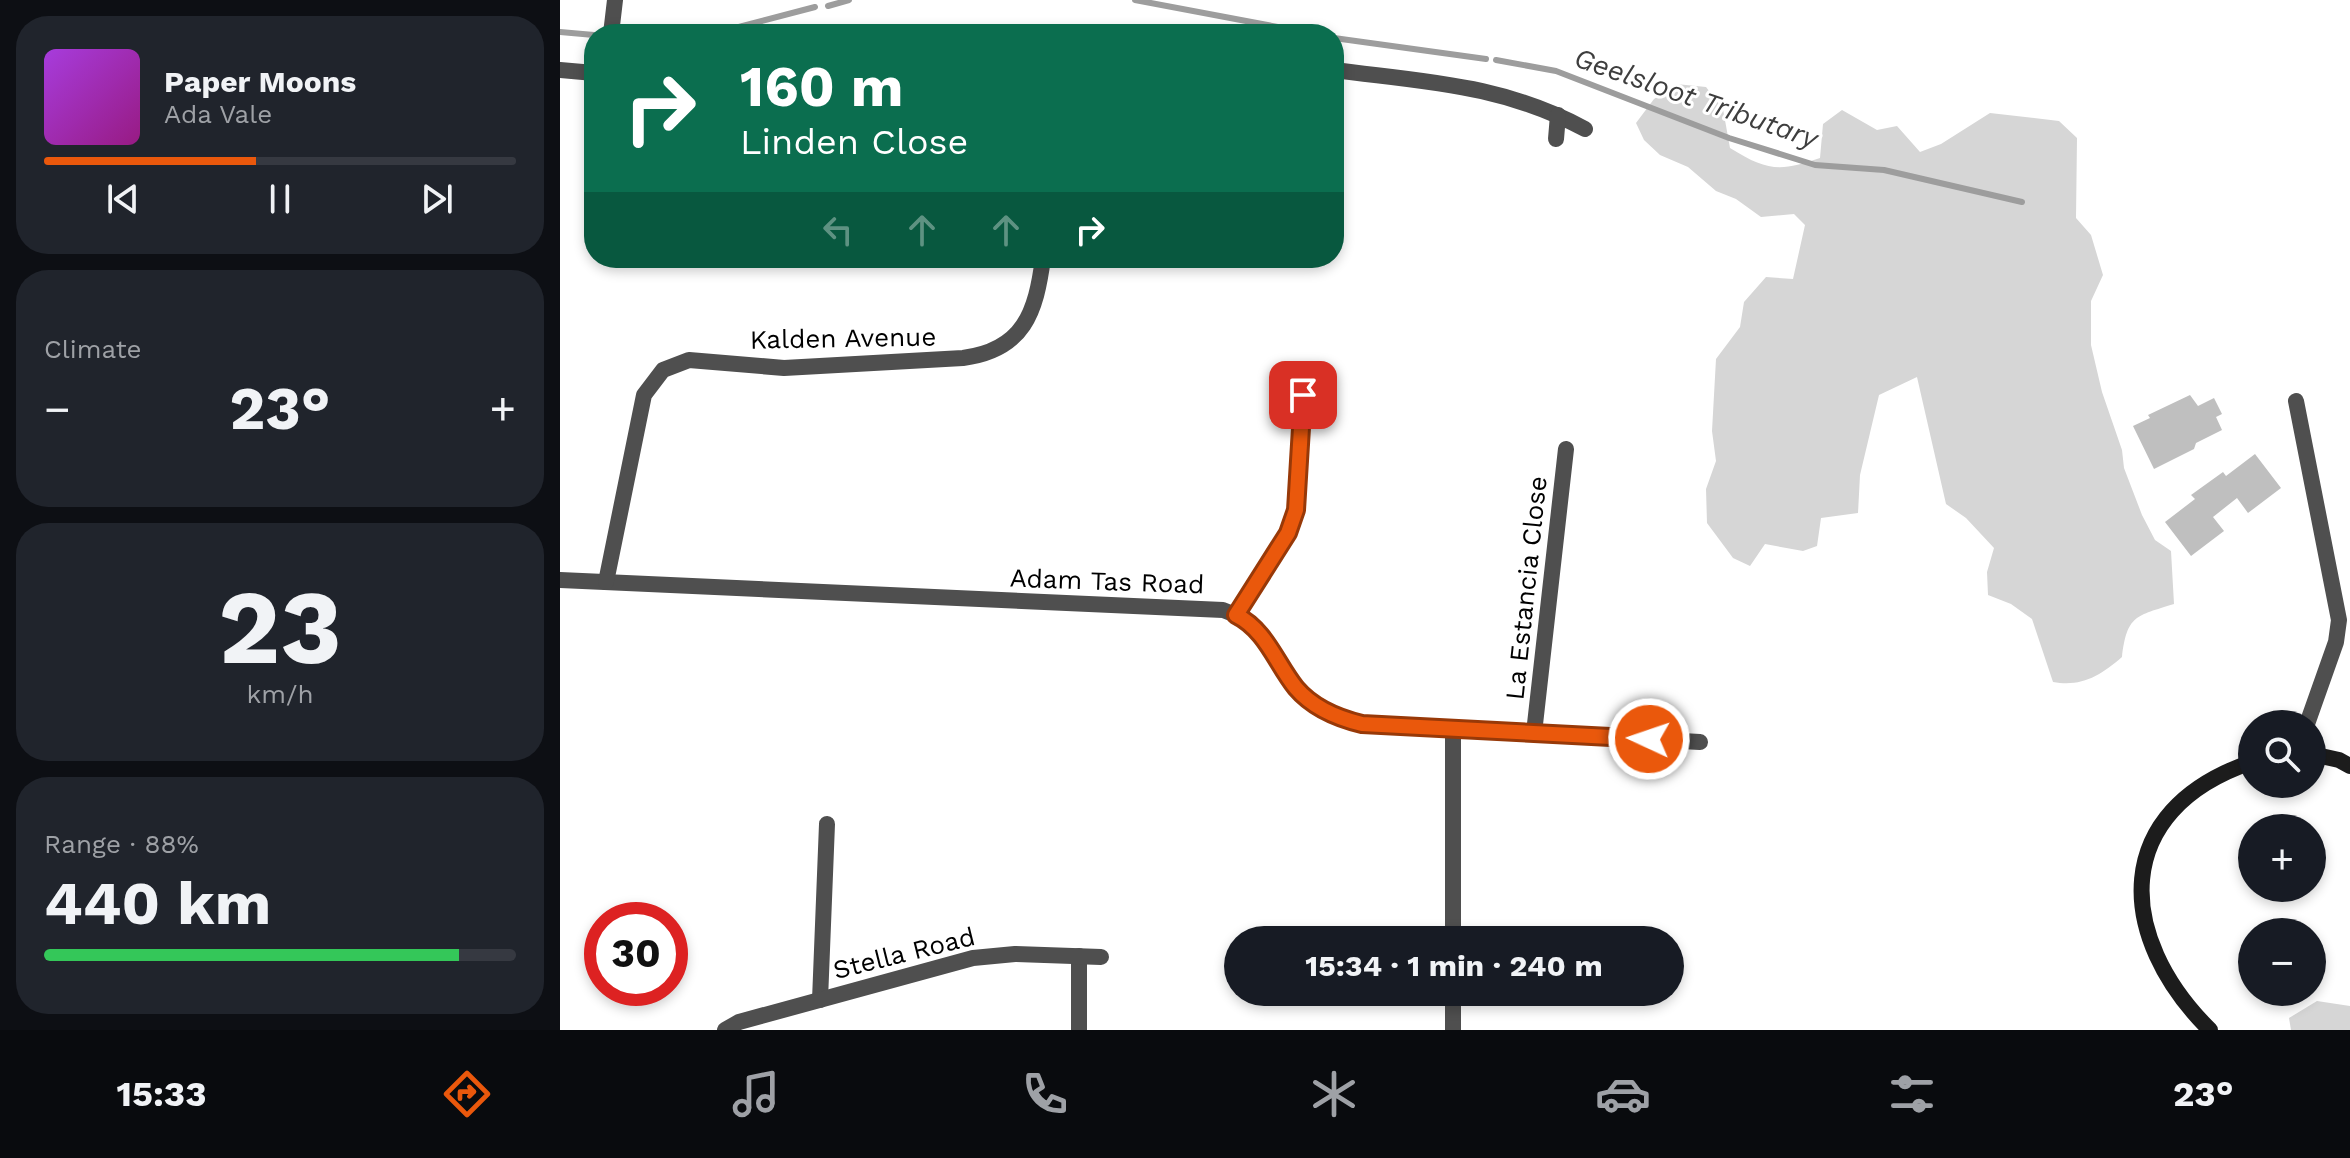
<!DOCTYPE html>
<html lang="en">
<head>
<meta charset="utf-8">
<style>
  :root { --surface:#171b24; --page:#20242c; --text:#f1f3f6; --muted:#9ea1a6; --line:#363941; --accent:#ea580c }
  body { margin:0; font-family:"Work Sans",sans-serif; background:var(--page); color:var(--text); height:100vh; display:flex; flex-direction:column; font-size:30px; white-space:nowrap }
  * { box-sizing:border-box; margin:0 }
  p { font-size:26px; color:var(--muted) }
  .icon { flex:none; width:44px; height:44px; fill:none; stroke:currentColor; stroke-width:2; stroke-linecap:round; stroke-linejoin:round }
  .map { position:relative; flex:1; overflow:hidden }
  .details { display:flex; flex-direction:column; gap:16px; padding:16px; background:#0d0f14; width:560px }
  .details>* { flex:none }
  .guide { position:absolute; left:24px; top:24px; width:760px; height:244px; border-radius:32px; box-shadow:0 4px 12px #0003; background:#0b6e4f; color:#fff; overflow:hidden }
  .controls { position:absolute; left:1678px; top:710px; display:grid; gap:16px }
  .controls a { display:grid; place-items:center; width:88px; height:88px; border-radius:50%; background:var(--surface); box-shadow:0 4px 12px #0003; font-size:40px }
  .speed { position:absolute; left:24px; top:902px; display:flex; gap:16px; font-size:40px; font-weight:700; text-align:center }
  .speed>* { display:grid; place-content:center; width:104px; height:104px; border-radius:50%; background:var(--surface); box-shadow:0 4px 12px #0003; line-height:1 }
  .speed .limit { border:12px solid #d22; background:#fff; color:#111 }
  .pin { position:absolute; display:grid; place-items:center; width:68px; height:68px; color:#fff; margin:-34px; border-radius:16px; box-shadow:0 4px 12px #0006 }
  .me { position:absolute; width:88px; margin:-44px; rotate:273deg; stroke-linejoin:round; filter:drop-shadow(0 0 6px #0008) }
  .turn { display:flex; align-items:center; gap:28px; height:168px; padding:0 24px; font-size:36px }
  .turn .icon { width:104px; height:104px; stroke-width:2.5 }
  .turn b { display:block; font-size:56px; line-height:68px }
  .lanes { display:flex; align-items:center; height:76px; padding:0 24px; background:#0003; justify-content:center; gap:40px; direction:ltr }
  .lanes .off { opacity:.35 }
  .big { font-size:60px; font-weight:700; line-height:1.1 }
  .details .widget { flex:1; display:flex; flex-direction:column; justify-content:center; gap:12px; min-width:0; padding:0 28px; border-radius:32px; background:var(--page) }
  .details .dial { align-items:center; gap:0 }
  .dial b { font-size:104px; line-height:1 }
  .song { display:flex; align-items:center; gap:24px }
  .cover { width:96px; height:96px; border-radius:12px; background:linear-gradient(135deg,hsl(280 70% 55%),hsl(310 70% 35%)) }
  .played { height:8px; border-radius:4px; background:linear-gradient(90deg,var(--accent) 45%,var(--line) 45%) }
  .keys { display:flex; justify-content:space-around; direction:ltr }
  .heat { display:flex; justify-content:space-between; align-items:center; font-size:44px; direction:ltr }
  .charge { height:12px; border-radius:6px; background:linear-gradient(90deg,#34c759 88%,var(--line) 0) }
  .trip { position:absolute; left:664px; top:926px; width:460px; height:80px; border-radius:40px; background:var(--surface); box-shadow:0 4px 12px #0003; font-weight:700; line-height:80px; text-align:center }
  .tab-bar { display:flex; height:128px; justify-content:space-around; align-items:center; background:#090b0e; color:var(--muted) }
  .tab-bar .icon { width:56px; height:56px }
  .tab-bar .active { color:var(--accent) }
  .tab-bar b { font-size:36px; color:var(--text) }
  main { display:flex; flex:1; min-height:0 }
  .map>svg:first-child { display:block }
</style>
</head>
<body>
<main>
<section class="details">
<div class="widget">
<div class="song"><i class="cover"></i><div><b>Paper Moons</b><p>Ada Vale</p></div></div>
<div class="played"></div>
<div class="keys"><svg class="icon" aria-label="previous" viewBox="0 0 24 24"><path d="M18 5L8 12l10 7zM5 5v14"/></svg><svg class="icon" aria-label="pause" viewBox="0 0 24 24"><path d="M8 5v14M16 5v14"/></svg><svg class="icon" aria-label="next" viewBox="0 0 24 24"><path d="M6 5l10 7-10 7zM19 5v14"/></svg></div>
</div>
<div class="widget"><p>Climate</p>
<div class="heat"><a>−</a><b class="big">23°</b><a>+</a></div>
</div>
<div class="widget dial"><b>23</b><p>km/h</p></div>
<div class="widget"><p>Range · 88%</p><b class="big">440 km</b><div class="charge"></div></div>
</section>
<div class="map">
<svg width="1790" height="1030" viewBox="0 0 1790 1030">
  <rect width="100%" height="100%" fill="#fff"/>
  <g fill="#d6d6d6">
    <path d="M 1116,84 L 1146,87 L 1163,109 L 1170,148 C 1207,171 1220,172 1260,158 L 1263,124 L 1282,110 L 1317,130 L 1337,126 L 1360,152 L 1381,144 L 1430,113 L 1499,121 L 1517,138 L 1516,218 L 1531,235 L 1543,275 L 1531,301 L 1531,345 L 1542,392 L 1562,450 L 1564,468 L 1582,515 L 1595,540 L 1611,551 L 1614,604 C 1576,616 1567,615 1562,657 C 1540,676 1522,687 1493,682 L 1472,619 L 1451,604 L 1428,595 L 1427,572 L 1434,548 L 1406,518 L 1386,504 L 1357,377 L 1319,395 L 1300,475 L 1298,513 L 1261,518 L 1257,546 L 1243,551 L 1205,544 L 1190,566 L 1173,558 L 1147,523 L 1146,489 L 1156,461 L 1152,431 L 1156,359 L 1180,327 L 1184,302 L 1206,277 L 1233,279 L 1245,225 L 1234,214 L 1201,217 L 1176,199 L 1156,191 L 1128,167 L 1100,155 L 1084,140 L 1076,123 L 1094,99 Z"/>
    <path d="M 1757,1001 L 1790,1006 L 1790,1030 L 1731,1030 L 1729,1018 Z"/>
  </g>
  <g fill="none" stroke-linecap="round" stroke-linejoin="round">
    <g stroke="#9d9d9d" stroke-width="6">
      <path d="M 575,0 L 755,34"/>
      <path d="M 268,6 L 289,0"/>
      <path d="M 0,32 L 34,35"/>
      <path d="M 152,34 L 255,7"/>
      <path d="M 774,38 L 926,59"/>
      <path d="M 936,60 L 996,71 L 1169,138 L 1255,165 L 1324,170 L 1462,202"/>
    </g>
  </g>
  <g fill="#bfbfbf">
    <path d="M 1630,395 L 1638,406 L 1654,398 L 1662,414 L 1656,417 L 1662,430 L 1636,443 L 1634,449 L 1594,469 L 1573,426 L 1590,418 L 1588,415 Z"/>
    <path d="M 1695,454 L 1721,488 L 1688,513 L 1677,498 L 1653,517 L 1664,531 L 1631,556 L 1605,522 L 1635,499 L 1631,495 L 1663,472 L 1666,476 Z"/>
  </g>
  <g fill="none" stroke-linecap="round" stroke-linejoin="round">
    <g stroke="#4f4f4f" stroke-width="16">
      <path d="M 51,34 L 55,0"/>
      <path d="M 0,70 L 34,73"/>
      <path d="M 774,70 C 866,82 941,84 1025,129"/>
      <path d="M 996,139 L 998,115"/>
      <path d="M 1736,401 L 1779,620 L 1776,642 L 1747,724"/>
      <path d="M 0,580 L 663,610 C 703,623 712,660 737,689 C 754,709 777,718 802,724 L 1140,742"/>
      <path d="M 46,582 L 84,395 L 103,370 L 129,360 L 224,368 L 403,358 C 464,350 476,312 483,258"/>
      <path d="M 676,615 L 728,533 L 736,510 L 743,395"/>
      <path d="M 893,729 L 893,940"/>
      <path d="M 974,733 L 1006,449"/>
      <path d="M 519,956 L 519,1030"/>
      <path d="M 893,992 L 893,1030"/>
      <path d="M 260,1000 L 267,824"/>
      <path d="M 165,1030 L 179,1022 L 413,958 L 455,954 L 541,957"/>
    </g>
    <g stroke="#1c1c1c" stroke-width="16">
      <path d="M 1752,754 L 1779,760 L 1790,766"/>
      <path d="M 1650,1030 C 1555,936 1550,810 1692,762"/>
    </g>
  </g>
  <g fill="none" stroke-linecap="round" stroke-linejoin="round">
    <g stroke="#983908" stroke-width="20">
      <path id="route" d="M 743,395 L 736,510 L 728,533 L 676,615 C 706,630 716,663 736,688 C 753,708 777,718 802,724 L 1089,739"/>
    </g>
    <use href="#route" stroke="#ea580c" stroke-width="14"/>
  </g>
  <g text-anchor="middle" dominant-baseline="central" stroke-width="6" stroke-linejoin="round" paint-order="stroke">
    <g font-size="26" fill="#000" stroke="#fff">
      <text transform="translate(283 338) rotate(-1)">Kalden Avenue</text>
      <text transform="translate(547 581) rotate(2)">Adam Tas Road</text>
      <text transform="translate(966 588) rotate(-84)">La Estancia Close</text>
      <text transform="translate(344 953) rotate(-14)">Stella Road</text>
    </g>
    <g font-size="28" font-style="italic" fill="#3e3e3e" stroke="#fff">
      <text transform="translate(1136 98) rotate(19)">Geelsloot Tributary</text>
    </g>
  </g>
</svg>
<div class="controls">
<a><svg class="icon" aria-label="search" viewBox="0 0 24 24"><circle cx="10" cy="10" r="6"/><path d="M15 15l6 6"/></svg></a>
<a>+</a>
<a>−</a>
</div>
<div class="speed"><div class="limit">30</div></div>
<div class="pin" style="left:743px;top:395px;background:#d93025"><svg class="icon" aria-label="arrive" viewBox="0 0 24 24"><path d="M6 21V4h12l-3 4 3 4H6"/></svg></div>
<svg class="me" style="left:1089px;top:739px" viewBox="-20 -20 40 40"><circle r="17" fill="#ea580c" stroke="#fff" stroke-width="3"/><path d="M0-11L8 9 0 5-8 9z" fill="#fff"/></svg>
<div class="trip">15:34 · 1 min · 240 m</div>
<div class="guide">
<div class="turn"><svg class="icon" aria-label="right" viewBox="0 0 24 24"><path d="M7 20v-9h11M14 6l5 5-5 5"/></svg><div><b>160 m</b>Linden Close</div></div>
<div class="lanes"><svg class="icon off" aria-label="left" viewBox="0 0 24 24"><path d="M17 20v-9H6M10 6l-5 5 5 5"/></svg><svg class="icon off" aria-label="ahead" viewBox="0 0 24 24"><path d="M12 20V5M6 11l6-6 6 6"/></svg><svg class="icon off" aria-label="ahead" viewBox="0 0 24 24"><path d="M12 20V5M6 11l6-6 6 6"/></svg><svg class="icon" aria-label="right" viewBox="0 0 24 24"><path d="M7 20v-9h11M14 6l5 5-5 5"/></svg></div>
</div>
</div>
</main>
<nav class="tab-bar">
<b>15:33</b>
<svg class="icon active" aria-label="directions" viewBox="0 0 24 24"><path d="M12 3l9 9-9 9-9-9zM9 14v-3h6M13 9l2 2-2 2"/></svg>
<svg class="icon" aria-label="music" viewBox="0 0 24 24"><path d="M9 18V5l10-2v13"/><circle cx="6" cy="18" r="3"/><circle cx="16" cy="16" r="3"/></svg>
<svg class="icon" aria-label="phone" viewBox="0 0 24 24"><path d="M5 4h4l2 5-3 2q2 4 5 5l2-3 5 2v4C11 20 4 13 5 4z"/></svg>
<svg class="icon" aria-label="climate" viewBox="0 0 24 24"><path d="M12 3v18M4 7l16 10M4 17L20 7"/></svg>
<svg class="icon" aria-label="car" viewBox="0 0 24 24"><path d="M5 17H2v-5l4-1 3-4h7l3 4 3 1v5h-3M9 17h6M6 11h13"/><circle cx="7" cy="17" r="2"/><circle cx="17" cy="17" r="2"/></svg>
<svg class="icon" aria-label="filters" viewBox="0 0 24 24"><path d="M4 7h16M4 17h16"/><circle cx="9" cy="7" r="2"/><circle cx="15" cy="17" r="2"/></svg>
<b>23°</b>
</nav>
</body>
</html>
